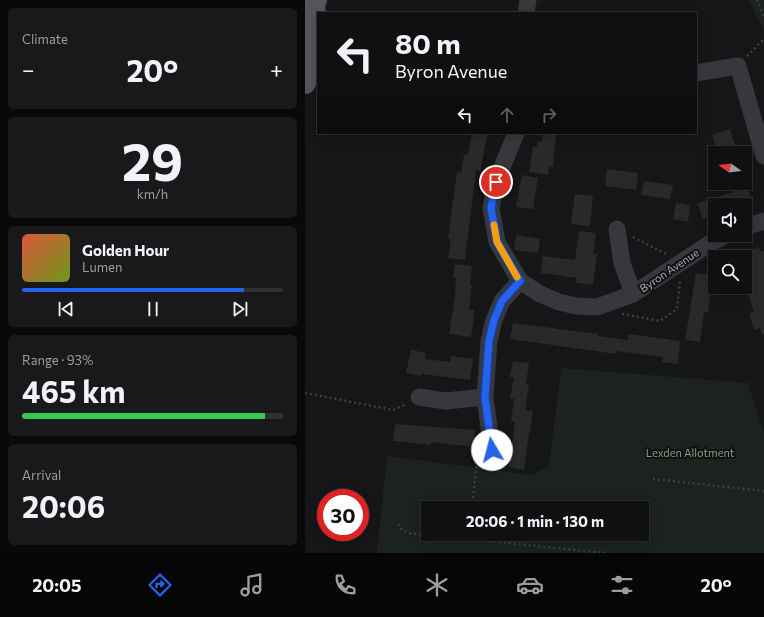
<!DOCTYPE html>
<html lang="en">
<head>
<meta charset="utf-8">
<style>
  :root { --surface:#101012; --page:#19191b; --text:#f1f3f6; --muted:#9c9d9f; --line:#303032; --accent:#2563eb }
  body { margin:0; font-family:Commissioner,sans-serif; background:var(--page); color:var(--text); height:100vh; display:flex; flex-direction:column; font-size:15px; white-space:nowrap }
  * { box-sizing:border-box; margin:0 }
  p { font-size:13px; color:var(--muted) }
  .icon { flex:none; width:22px; height:22px; fill:none; stroke:currentColor; stroke-width:2; stroke-linecap:round; stroke-linejoin:round }
  .map { position:relative; flex:1; overflow:hidden }
  .details { display:flex; flex-direction:column; gap:8px; padding:8px; background:#09090a; width:305px }
  .details>* { flex:none }
  .guide { position:absolute; left:12px; top:12px; width:380px; height:122px; border-radius:0px; box-shadow:0 2px 10px #0003,0 0 0 1px var(--line); background:#101012; color:var(--text); overflow:hidden }
  .needle { width:26px; rotate:284deg }
  .fabs { position:absolute; left:403px; top:146px; display:grid; gap:8px }
  .fabs a { display:grid; place-items:center; width:44px; height:44px; border-radius:0px; background:var(--surface); box-shadow:0 2px 10px #0003,0 0 0 1px var(--line); font-size:20px }
  .speed { position:absolute; left:12px; top:489px; display:flex; gap:8px; font-size:20px; font-weight:700; text-align:center }
  .speed>* { display:grid; place-content:center; width:52px; height:52px; border-radius:50%; background:var(--surface); box-shadow:0 2px 10px #0003,0 0 0 1px var(--line); line-height:1 }
  .speed .limit { border:6px solid #d22; background:#fff; color:#111 }
  .pin { position:absolute; display:grid; place-items:center; width:34px; height:34px; color:#fff; margin:-17px; border:2px solid #fff; border-radius:50%; box-shadow:0 1px 4px #0007 }
  .me { position:absolute; width:44px; margin:-22px; rotate:352deg; stroke-linejoin:round; filter:drop-shadow(0 0 3px #0008) }
  .turn { display:flex; align-items:center; gap:14px; height:84px; padding:0 12px; font-size:18px }
  .turn .icon { width:52px; height:52px; stroke-width:2.5 }
  .turn b { display:block; font-size:28px; line-height:34px }
  .lanes { display:flex; align-items:center; height:38px; padding:0 12px; background:#0003; justify-content:center; gap:20px; direction:ltr }
  .lanes .off { opacity:.35 }
  .big { font-size:30px; font-weight:700; line-height:1.1 }
  .details .widget { flex:1; display:flex; flex-direction:column; justify-content:center; gap:6px; min-width:0; padding:0 14px; border-radius:6px; background:var(--page) }
  .details .dial { align-items:center; gap:0 }
  .dial b { font-size:52px; line-height:1 }
  .song { display:flex; align-items:center; gap:12px }
  .cover { width:48px; height:48px; border-radius:6px; background:linear-gradient(135deg,hsl(10 70% 55%),hsl(80 70% 35%)) }
  .played { height:4px; border-radius:2px; background:linear-gradient(90deg,var(--accent) 85%,var(--line) 85%) }
  .keys { display:flex; justify-content:space-around; direction:ltr }
  .heat { display:flex; justify-content:space-between; align-items:center; font-size:22px; direction:ltr }
  .charge { height:6px; border-radius:3px; background:linear-gradient(90deg,#34c759 93%,var(--line) 0) }
  .trip { position:absolute; left:116px; top:501px; width:228px; height:40px; border-radius:0px; background:var(--surface); box-shadow:0 2px 10px #0003,0 0 0 1px var(--line); font-weight:700; line-height:40px; text-align:center }
  .tab-bar { display:flex; height:64px; justify-content:space-around; align-items:center; background:#060607; color:var(--muted) }
  .tab-bar .icon { width:28px; height:28px }
  .tab-bar .selected { color:var(--accent) }
  .tab-bar b { font-size:18px; color:var(--text) }
  main { display:flex; flex:1; min-height:0 }
  .map>svg:first-child { display:block }
</style>
</head>
<body>
<main>
<section class="details">
<div class="widget"><p>Climate</p>
<div class="heat"><a>−</a><b class="big">20°</b><a>+</a></div>
</div>
<div class="widget dial"><b>29</b><p>km/h</p></div>
<div class="widget">
<div class="song"><i class="cover"></i><div><b>Golden Hour</b><p>Lumen</p></div></div>
<div class="played"></div>
<div class="keys"><svg class="icon" aria-label="previous" viewBox="0 0 24 24"><path d="M18 5L8 12l10 7zM5 5v14"/></svg><svg class="icon" aria-label="pause" viewBox="0 0 24 24"><path d="M8 5v14M16 5v14"/></svg><svg class="icon" aria-label="next" viewBox="0 0 24 24"><path d="M6 5l10 7-10 7zM19 5v14"/></svg></div>
</div>
<div class="widget"><p>Range · 93%</p><b class="big">465 km</b><div class="charge"></div></div>
<div class="widget"><p>Arrival</p><b class="big">20:06</b></div>
</section>
<div class="map">
<svg width="459" height="553" viewBox="0 0 459 553">
  <rect width="100%" height="100%" fill="#161618"/>
  <g fill="#1c221d" fill-rule="evenodd">
    <path d="M 444,0 L 459,0 L 459,30 Z"/>
    <path d="M 256,368 L 443,383 L 459,434 L 459,553 L 72,553 L 82,456 L 227,475 L 244,466 ZM 123,508 L 337,508 L 337,534 L 123,534 Z"/>
  </g>
  <g fill="#29292c">
    <path d="M 425,129 L 432,153 L 413,153 L 407,135 Z"/>
    <path d="M 167,133 L 183,133 L 175,171 L 171,170 L 160,260 L 143,258 L 146,239 L 143,239 L 152,172 L 156,173 L 159,155 L 163,155 Z"/>
    <path d="M 238,133 L 251,133 L 248,167 L 244,167 L 243,175 L 224,172 L 228,147 L 232,147 L 233,141 L 237,141 Z"/>
    <path d="M 302,169 L 333,173 L 331,190 L 300,186 Z"/>
    <path d="M 217,175 L 233,178 L 228,209 L 211,207 Z"/>
    <path d="M 339,181 L 368,185 L 365,199 L 336,195 Z"/>
    <path d="M 442,187 L 447,201 L 436,205 L 410,205 L 410,215 L 398,219 L 393,205 L 391,204 Z"/>
    <path d="M 270,194 L 288,196 L 285,226 L 266,224 Z"/>
    <path d="M 371,203 L 385,205 L 383,222 L 368,219 Z"/>
    <path d="M 274,231 L 291,233 L 288,254 L 292,254 L 288,285 L 271,283 L 272,278 L 236,273 L 238,256 L 270,260 Z"/>
    <path d="M 211,235 L 235,239 L 233,253 L 209,250 Z"/>
    <path d="M 454,247 L 456,252 L 459,251 L 459,334 L 457,335 L 455,328 L 449,330 L 444,313 L 449,312 L 443,294 L 448,293 L 442,272 L 445,272 L 439,252 Z"/>
    <path d="M 150,264 L 167,266 L 165,285 L 167,285 L 164,309 L 170,310 L 166,337 L 144,334 L 150,296 L 151,277 L 148,277 Z"/>
    <path d="M 391,273 L 408,275 L 403,312 L 399,312 L 395,342 L 380,340 Z"/>
    <path d="M 208,323 L 293,334 L 293,336 L 323,340 L 323,334 L 375,341 L 373,364 L 357,362 L 358,357 L 311,351 L 311,354 L 205,339 Z"/>
    <path d="M 106,350 L 121,353 L 120,359 L 145,362 L 146,356 L 168,359 L 165,380 L 117,374 L 116,376 L 101,373 Z"/>
    <path d="M 208,361 L 224,363 L 221,384 L 224,385 L 220,410 L 228,411 L 225,432 L 224,432 L 219,470 L 204,467 L 210,422 L 206,421 L 209,399 L 205,398 L 209,378 L 205,377 Z"/>
    <path d="M 90,424 L 170,430 L 169,447 L 126,442 L 126,445 L 88,441 Z"/>
  </g>
  <g fill="none" stroke-linecap="round" stroke-linejoin="round">
    <g stroke="#3d3f43" stroke-width="2.5" stroke-dasharray="2 3" stroke-linecap="butt">
      <path d="M 452,0 L 459,17"/>
      <path d="M 442,56 L 459,39"/>
      <path d="M 328,237 L 361,254"/>
      <path d="M 317,314 L 355,321 L 372,309 L 375,281"/>
      <path d="M 0,393 L 88,410 L 102,404"/>
      <path d="M 348,479 L 459,491"/>
      <path d="M 167,508 L 172,461 L 175,459"/>
      <path d="M 93,524 L 96,529 L 103,533 L 301,553"/>
      <path d="M 163,539 L 164,534"/>
    </g>
    <g stroke="#37383c" stroke-width="17">
      <path d="M 221,13 L 223,0"/>
      <path d="M 391,73 L 433,66 L 459,156"/>
      <path d="M 211,133 L 191,182 L 186,208 L 192,242 L 215,281 L 235,294 L 254,302 L 271,306 L 292,307 L 328,294 L 407,242 L 421,235"/>
      <path d="M 440,227 L 459,221"/>
      <path d="M 312,229 L 317,263 L 328,294"/>
      <path d="M 114,397 L 141,401 L 180,397"/>
      <path d="M 187,450 L 180,397 L 184,341 L 189,320 L 197,301 L 215,281"/>
    </g>
    <path stroke="#53555b" stroke-width="22" d="M 0,83 L 5,64 L 11,22 L 9,5 L 11,0"/>
  </g>
  <g fill="none" stroke-linecap="round" stroke-linejoin="round">
    <g stroke="#184099" stroke-width="10">
      <path id="route" d="M 187,450 L 180,397 L 184,341 L 189,320 L 197,301 L 215,281 L 192,242 L 186,208 L 191,182"/>
    </g>
    <use href="#route" stroke="#2563eb" stroke-width="7"/>
    <path stroke="#f59e0b" stroke-width="7" d="M 189,225 L 192,242 L 212,277"/>
  </g>
  <g text-anchor="middle" dominant-baseline="central" stroke-width="4" stroke-linejoin="round" paint-order="stroke">
    <g font-size="11" fill="#a9adb7" stroke="#111113">
      <text transform="translate(364 270) rotate(-34)">Byron Avenue</text>
    </g>
    <g font-size="11" fill="#81a184" stroke="#111113">
      <text x="385" y="452">Lexden Allotment</text>
    </g>
  </g>
</svg>
<div class="fabs">
<a><svg class="needle" viewBox="-14 -14 28 28"><path d="M0-13l5 13h-10z" fill="#e53935"/><path d="M0 13l5-13h-10z" fill="#9c9d9f"/></svg></a>
<a><svg class="icon" aria-label="sound" viewBox="0 0 24 24"><path d="M4 9h4l5-4v14l-5-4H4zM17 9q2 3 0 6"/></svg></a>
<a><svg class="icon" aria-label="search" viewBox="0 0 24 24"><circle cx="10" cy="10" r="6"/><path d="M15 15l6 6"/></svg></a>
</div>
<div class="speed"><div class="limit">30</div></div>
<div class="pin" style="left:191px;top:182px;background:#d93025"><svg class="icon" aria-label="arrive" viewBox="0 0 24 24"><path d="M6 21V4h12l-3 4 3 4H6"/></svg></div>
<svg class="me" style="left:187px;top:450px" viewBox="-20 -20 40 40"><circle r="19" fill="#fff"/><path d="M0-13L10 11 0 6-10 11z" fill="#2563eb"/></svg>
<div class="trip">20:06 · 1 min · 130 m</div>
<div class="guide">
<div class="turn"><svg class="icon" aria-label="left" viewBox="0 0 24 24"><path d="M17 20v-9H6M10 6l-5 5 5 5"/></svg><div><b>80 m</b>Byron Avenue</div></div>
<div class="lanes"><svg class="icon" aria-label="left" viewBox="0 0 24 24"><path d="M17 20v-9H6M10 6l-5 5 5 5"/></svg><svg class="icon off" aria-label="ahead" viewBox="0 0 24 24"><path d="M12 20V5M6 11l6-6 6 6"/></svg><svg class="icon off" aria-label="right" viewBox="0 0 24 24"><path d="M7 20v-9h11M14 6l5 5-5 5"/></svg></div>
</div>
</div>
</main>
<nav class="tab-bar">
<b>20:05</b>
<svg class="icon selected" aria-label="directions" viewBox="0 0 24 24"><path d="M12 3l9 9-9 9-9-9zM9 14v-3h6M13 9l2 2-2 2"/></svg>
<svg class="icon" aria-label="music" viewBox="0 0 24 24"><path d="M9 18V5l10-2v13"/><circle cx="6" cy="18" r="3"/><circle cx="16" cy="16" r="3"/></svg>
<svg class="icon" aria-label="phone" viewBox="0 0 24 24"><path d="M5 4h4l2 5-3 2q2 4 5 5l2-3 5 2v4C11 20 4 13 5 4z"/></svg>
<svg class="icon" aria-label="climate" viewBox="0 0 24 24"><path d="M12 3v18M4 7l16 10M4 17L20 7"/></svg>
<svg class="icon" aria-label="car" viewBox="0 0 24 24"><path d="M5 17H2v-5l4-1 3-4h7l3 4 3 1v5h-3M9 17h6M6 11h13"/><circle cx="7" cy="17" r="2"/><circle cx="17" cy="17" r="2"/></svg>
<svg class="icon" aria-label="filters" viewBox="0 0 24 24"><path d="M4 7h16M4 17h16"/><circle cx="9" cy="7" r="2"/><circle cx="15" cy="17" r="2"/></svg>
<b>20°</b>
</nav>
</body>
</html>
